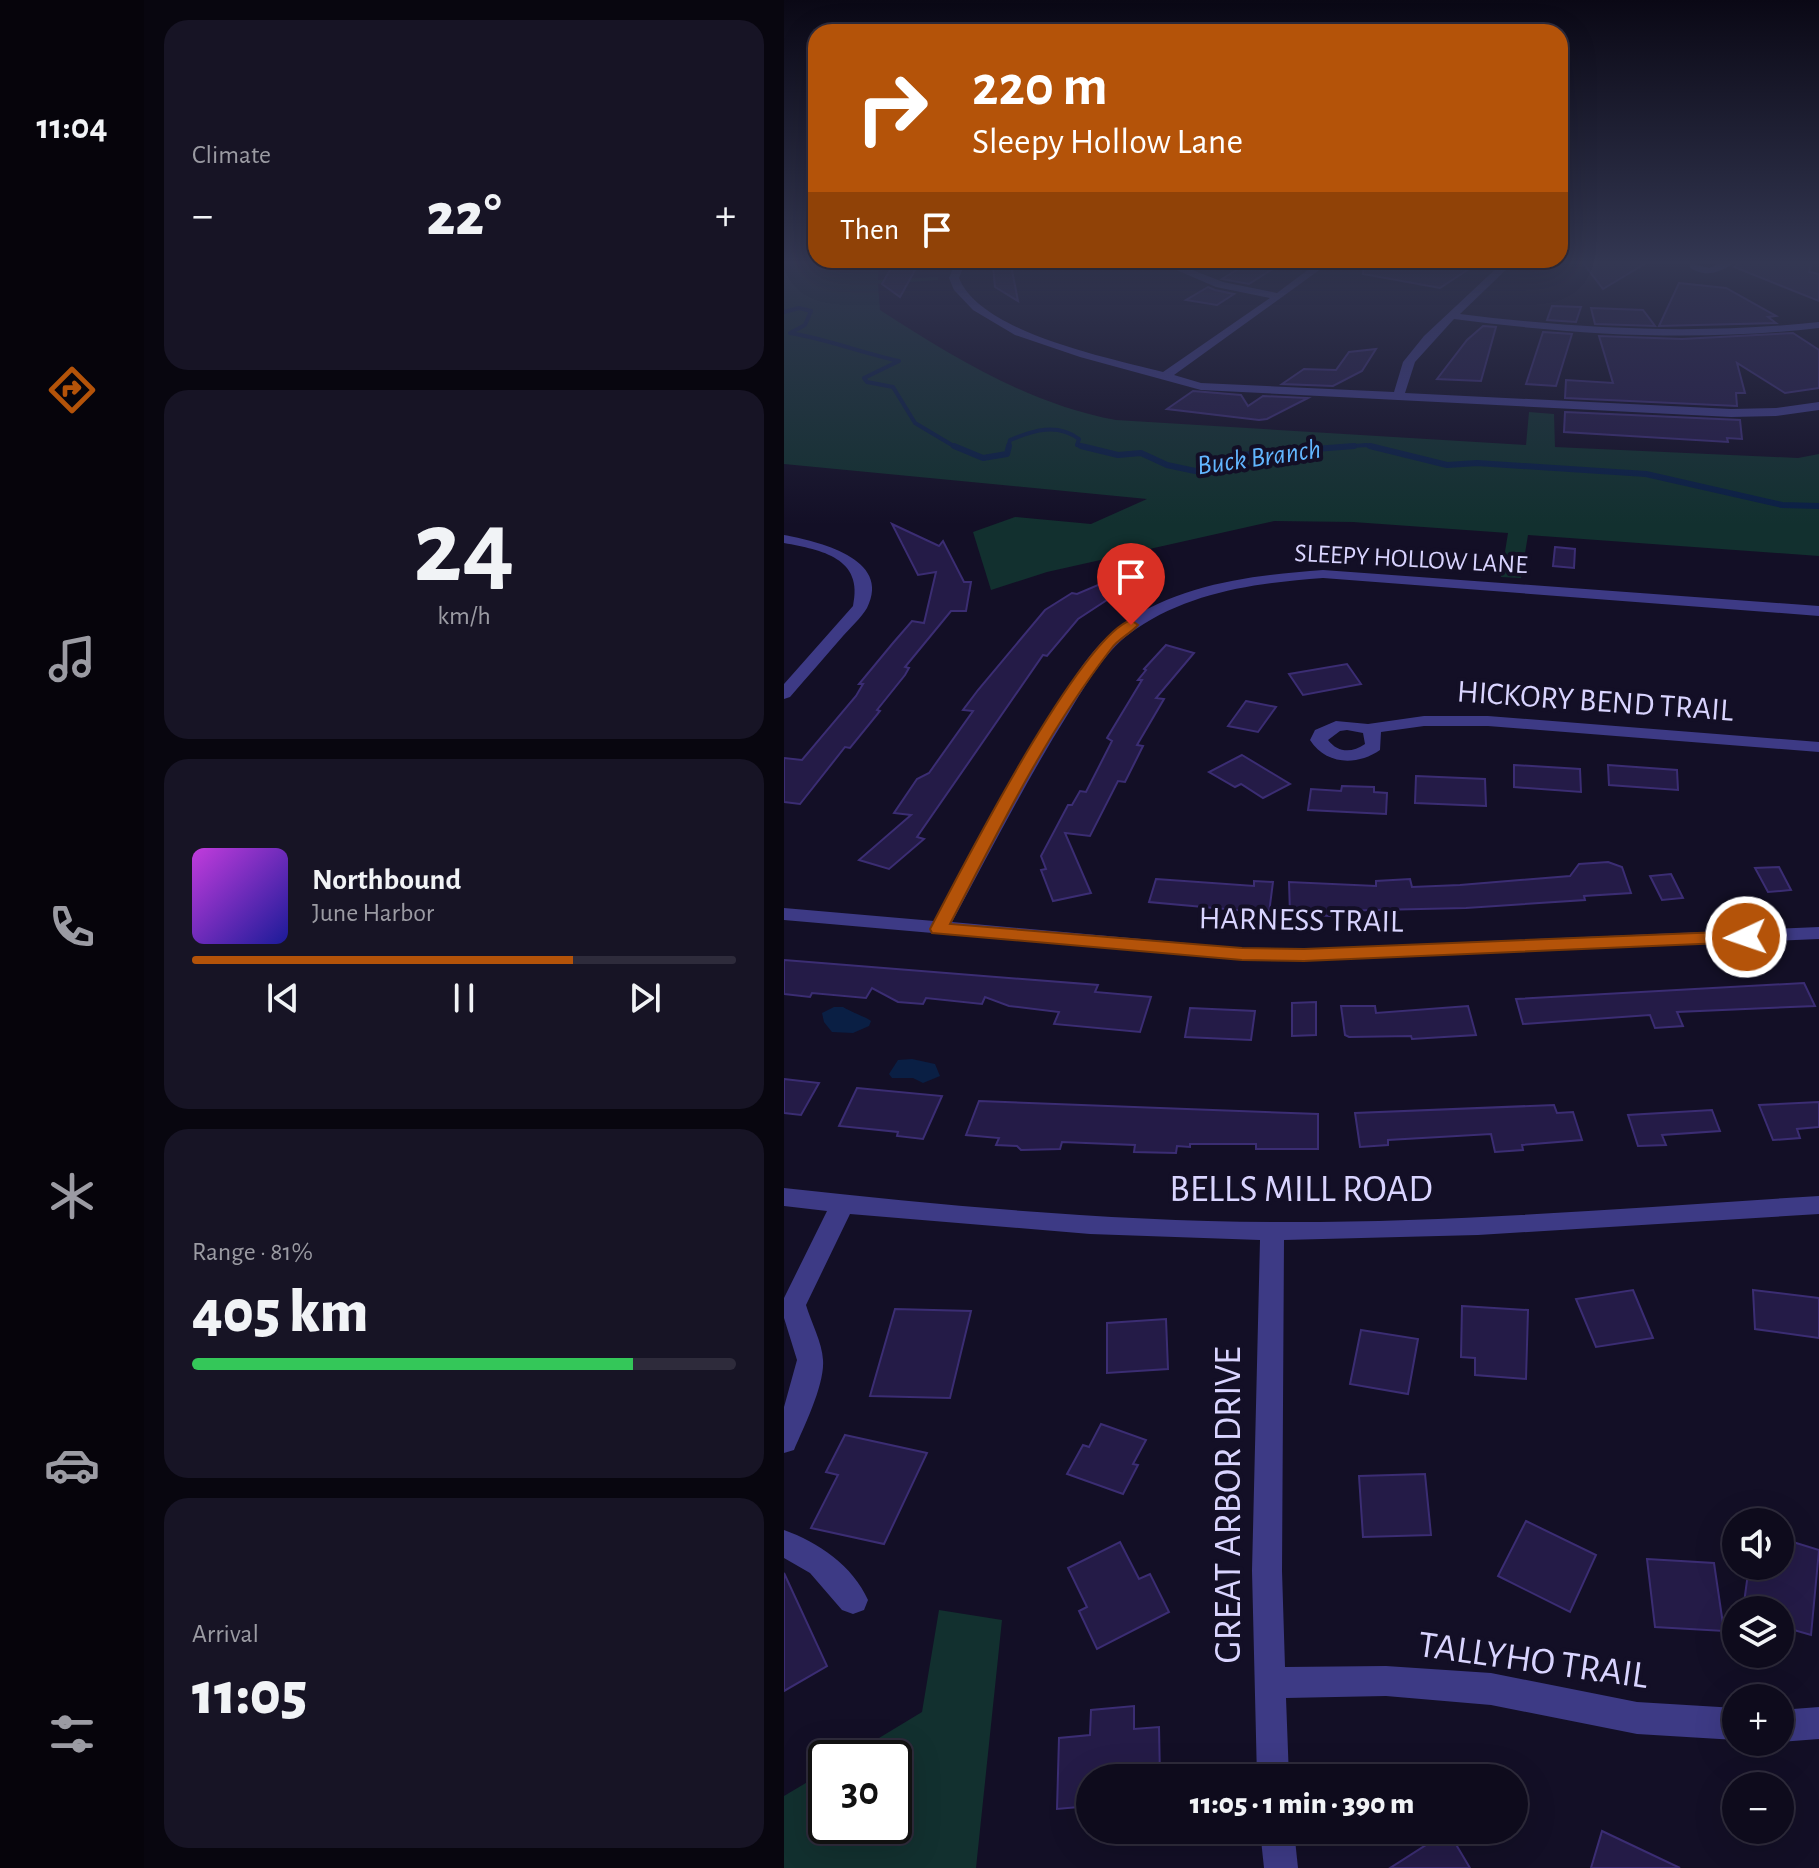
<!DOCTYPE html>
<html lang="en">
<head>
<meta charset="utf-8">
<style>
  :root { --surface:#0e0b1c; --page:#171425; --text:#f1f3f6; --muted:#9b9ba3; --line:#2e2b3b; --accent:#b45309 }
  body { margin:0; font-family:"Alegreya Sans",sans-serif; background:var(--page); color:var(--text); height:100vh; display:flex; flex-direction:column; font-size:30px; white-space:nowrap }
  * { box-sizing:border-box; margin:0 }
  p { font-size:26px; color:var(--muted) }
  .icon { flex:none; width:44px; height:44px; fill:none; stroke:currentColor; stroke-width:2; stroke-linecap:round; stroke-linejoin:round }
  .map { position:relative; flex:1; overflow:hidden }
  .panel { display:flex; flex-direction:column; gap:20px; padding:20px; background:#08060f; width:640px }
  .panel>* { flex:none }
  .hud { position:absolute; left:24px; top:24px; width:760px; height:244px; border-radius:24px; box-shadow:0 8px 32px #0002,0 0 0 2px var(--line); background:#b45309; color:#fff; overflow:hidden }
  .buttons { position:absolute; left:938px; top:1508px; display:grid; gap:16px }
  .buttons a { display:grid; place-items:center; width:72px; height:72px; border-radius:50%; background:var(--surface); box-shadow:0 8px 32px #0002,0 0 0 2px var(--line); font-size:40px }
  .speed { position:absolute; left:24px; top:1740px; display:flex; gap:16px; font-size:40px; font-weight:700; text-align:center }
  .speed>* { display:grid; place-content:center; width:104px; height:104px; border-radius:50%; background:var(--surface); box-shadow:0 8px 32px #0002,0 0 0 2px var(--line); line-height:1 }
  .speed .limit { border:4px solid #111; border-radius:12px; background:#fff; color:#111 }
  .pin { position:absolute; display:grid; place-items:center; width:68px; height:68px; color:#fff; margin:-82px -34px; border-radius:50% 50% 50% 0; rotate:-45deg; box-shadow:0 0 8px #0007 }
  .pin .icon { rotate:45deg }
  .me { position:absolute; width:88px; margin:-44px; rotate:267deg; stroke-linejoin:round; filter:drop-shadow(0 0 6px #0008) }
  .turn { display:flex; align-items:center; gap:28px; height:168px; padding:0 32px; font-size:36px }
  .turn .icon { width:104px; height:104px; stroke-width:2.5 }
  .turn b { display:block; font-size:56px; line-height:68px }
  .then { display:flex; align-items:center; height:76px; padding:0 32px; background:#0003; gap:16px; font-size:30px }
  .big { font-size:60px; font-weight:800; line-height:1.1 }
  .panel .widget { flex:1; display:flex; flex-direction:column; justify-content:center; gap:12px; min-width:0; padding:0 28px; border-radius:24px; background:var(--page) }
  .panel .dial { align-items:center; gap:0 }
  .dial b { font-size:104px; line-height:1 }
  .song { display:flex; align-items:center; gap:24px }
  .cover { width:96px; height:96px; border-radius:12px; background:linear-gradient(135deg,hsl(290 70% 55%),hsl(240 70% 35%)) }
  .played { height:8px; border-radius:4px; background:linear-gradient(90deg,var(--accent) 70%,var(--line) 70%) }
  .keys { display:flex; justify-content:space-around; direction:ltr }
  .heat { display:flex; justify-content:space-between; align-items:center; font-size:44px; direction:ltr }
  .charge { height:12px; border-radius:6px; background:linear-gradient(90deg,#34c759 81%,var(--line) 0) }
  .trip { position:absolute; left:292px; top:1764px; width:452px; height:80px; border-radius:40px; background:var(--surface); box-shadow:0 8px 32px #0002,0 0 0 2px var(--line); font-weight:800; line-height:80px; text-align:center }
  main { display:flex; flex:1; min-height:0 }
  .tab-bar { display:flex; flex-direction:column; width:144px; justify-content:space-around; align-items:center; background:#06040b; color:var(--muted) }
  .tab-bar .icon { width:56px; height:56px }
  .tab-bar .active { color:var(--accent) }
  .tab-bar b { font-size:36px; color:var(--text) }
  .map>svg:first-child { display:block }
</style>
</head>
<body>
<main>
<nav class="tab-bar">
<b>11:04</b>
<svg class="icon active" aria-label="directions" viewBox="0 0 24 24"><path d="M12 3l9 9-9 9-9-9zM9 14v-3h6M13 9l2 2-2 2"/></svg>
<svg class="icon" aria-label="music" viewBox="0 0 24 24"><path d="M9 18V5l10-2v13"/><circle cx="6" cy="18" r="3"/><circle cx="16" cy="16" r="3"/></svg>
<svg class="icon" aria-label="phone" viewBox="0 0 24 24"><path d="M5 4h4l2 5-3 2q2 4 5 5l2-3 5 2v4C11 20 4 13 5 4z"/></svg>
<svg class="icon" aria-label="climate" viewBox="0 0 24 24"><path d="M12 3v18M4 7l16 10M4 17L20 7"/></svg>
<svg class="icon" aria-label="car" viewBox="0 0 24 24"><path d="M5 17H2v-5l4-1 3-4h7l3 4 3 1v5h-3M9 17h6M6 11h13"/><circle cx="7" cy="17" r="2"/><circle cx="17" cy="17" r="2"/></svg>
<svg class="icon" aria-label="filters" viewBox="0 0 24 24"><path d="M4 7h16M4 17h16"/><circle cx="9" cy="7" r="2"/><circle cx="15" cy="17" r="2"/></svg>
</nav>
<section class="panel">
<div class="widget"><p>Climate</p>
<div class="heat"><a>−</a><b class="big">22°</b><a>+</a></div>
</div>
<div class="widget dial"><b>24</b><p>km/h</p></div>
<div class="widget">
<div class="song"><i class="cover"></i><div><b>Northbound</b><p>June Harbor</p></div></div>
<div class="played"></div>
<div class="keys"><svg class="icon" aria-label="previous" viewBox="0 0 24 24"><path d="M18 5L8 12l10 7zM5 5v14"/></svg><svg class="icon" aria-label="pause" viewBox="0 0 24 24"><path d="M8 5v14M16 5v14"/></svg><svg class="icon" aria-label="next" viewBox="0 0 24 24"><path d="M6 5l10 7-10 7zM19 5v14"/></svg></div>
</div>
<div class="widget"><p>Range · 81%</p><b class="big">405 km</b><div class="charge"></div></div>
<div class="widget"><p>Arrival</p><b class="big">11:05</b></div>
</section>
<div class="map">
<svg width="1035" height="1868" viewBox="0 0 1035 1868">
  <rect width="100%" height="100%" fill="#130f26"/>
  <g fill="#12302f">
    <path d="M 0,263 L 95,263 L 94,280 L 154,277 L 154,280 L 94,284 L 96,310 C 169,357 245,404 332,420 L 742,445 L 745,412 L 770,414 L 771,447 L 1014,458 L 1035,454 L 1035,556 L 744,535 L 737,578 L 717,577 L 724,533 L 569,522 L 490,521 L 263,572 L 207,590 L 189,532 L 231,517 L 307,524 L 363,499 L 0,464 Z"/>
    <path d="M 155,1610 L 218,1620 L 192,1868 L 0,1868 L 0,1796 L 42,1771 L 42,1826 L 110,1826 L 110,1758 L 62,1758 L 138,1712 Z"/>
  </g>
  <g fill="#0a1f44">
    <path d="M 50,1007 L 59,1007 C 67,1012 82,1017 87,1021 L 85,1026 L 69,1033 L 48,1032 L 40,1022 L 38,1013 Z"/>
    <path d="M 128,1059 L 151,1064 L 156,1076 L 139,1083 L 129,1078 L 108,1078 L 105,1074 L 114,1060 Z"/>
  </g>
  <g fill="none" stroke-linecap="round" stroke-linejoin="round">
    <g stroke="#0a1f44" stroke-width="4">
      <path d="M 0,312 L 15,308 L 27,311 L 21,325 L 6,333 C 43,339 78,353 115,361 L 80,378 L 83,382 L 109,387 L 131,423 L 173,448"/>
      <path d="M 224,448 L 226,440 C 250,430 273,423 295,439 L 293,445 L 305,448"/>
      <path d="M 544,448 L 582,445 L 594,448"/>
    </g>
    <g stroke="#0a1f44" stroke-width="6">
      <path d="M 170,446 L 199,458 L 223,454 L 225,446"/>
      <path d="M 297,446 L 334,455 L 357,453 L 383,465 L 411,471 L 455,455 L 570,446"/>
      <path d="M 586,446 L 663,465 L 693,463 L 862,474 L 998,505 L 1035,506"/>
    </g>
  </g>
  <g fill="#241b47" stroke="#3b2d73" stroke-width="2">
    <path d="M 110,263 L 135,263 L 116,297 L 98,284 Z"/>
    <path d="M 464,263 L 491,263 L 493,266 L 465,284 L 438,279 Z"/>
    <path d="M 580,263 L 694,263 L 656,288 L 579,274 Z"/>
    <path d="M 799,263 L 862,263 L 819,289 Z"/>
    <path d="M 954,263 L 1028,263 L 1025,272 L 1035,274 L 1035,301 L 950,267 Z"/>
    <path d="M 227,265 L 234,301 L 211,287 L 209,266 Z"/>
    <path d="M 895,283 L 942,288 L 992,316 L 984,317 L 992,323 L 875,326 Z"/>
    <path d="M 424,287 L 431,290 L 450,294 L 433,305 L 402,300 Z"/>
    <path d="M 768,306 L 797,307 L 792,322 L 763,320 Z"/>
    <path d="M 807,308 L 859,310 L 871,326 L 811,324 Z"/>
    <path d="M 699,326 L 712,327 L 697,381 L 653,379 L 683,340 Z"/>
    <path d="M 759,332 L 788,334 L 772,386 L 742,384 Z"/>
    <path d="M 1009,333 L 1035,350 L 1035,388 L 1001,393 L 953,363 L 961,393 L 952,393 L 953,406 L 781,398 L 782,380 L 829,383 L 815,336 L 898,339 Z"/>
    <path d="M 592,349 L 578,371 L 549,386 L 498,384 L 520,369 L 552,370 L 565,352 Z"/>
    <path d="M 409,391 L 457,395 L 464,406 L 479,396 L 524,398 L 483,419 L 475,420 L 383,409 Z"/>
    <path d="M 781,412 L 956,420 L 958,439 L 943,438 L 944,442 L 780,432 Z"/>
    <path d="M 108,524 L 155,546 L 159,541 L 180,582 L 187,582 L 182,611 L 167,611 L 121,667 L 125,668 L 121,675 L 93,710 L 96,711 L 66,748 L 61,747 L 16,804 L 0,802 L 0,758 L 18,760 L 72,696 L 79,684 L 75,684 L 109,643 L 128,621 L 140,623 L 152,572 L 134,575 Z"/>
    <path d="M 771,547 L 791,549 L 790,568 L 769,566 Z"/>
    <path d="M 347,571 L 352,581 L 294,619 L 263,656 L 259,655 L 133,837 L 140,839 L 105,869 L 75,860 L 127,815 L 110,813 L 133,779 L 145,773 L 189,711 L 179,710 L 194,690 L 261,610 L 288,593 L 293,594 Z"/>
    <path d="M 382,645 L 410,653 L 372,698 L 380,699 L 353,745 L 359,746 L 341,782 L 334,781 L 306,836 L 281,833 L 307,893 L 269,901 L 257,870 L 262,869 L 257,856 L 284,805 L 288,805 L 296,791 L 302,792 L 328,741 L 323,738 L 358,680 L 354,680 L 362,670 L 360,669 Z"/>
    <path d="M 563,664 L 577,684 L 519,695 L 505,674 Z"/>
    <path d="M 462,701 L 492,707 L 474,732 L 444,726 Z"/>
    <path d="M 458,755 L 506,784 L 479,798 L 457,784 L 451,787 L 425,772 Z"/>
    <path d="M 730,765 L 796,769 L 797,792 L 730,787 Z"/>
    <path d="M 824,765 L 893,770 L 894,790 L 825,785 Z"/>
    <path d="M 632,776 L 701,779 L 702,806 L 631,803 Z"/>
    <path d="M 558,786 L 590,787 L 590,792 L 603,793 L 602,814 L 524,810 L 527,789 L 557,791 Z"/>
    <path d="M 824,862 L 838,867 L 847,893 L 800,896 L 801,900 L 682,908 L 547,911 L 546,916 L 506,914 L 505,882 L 592,886 L 592,881 L 626,879 L 628,887 L 676,885 L 786,876 L 795,864 Z"/>
    <path d="M 995,867 L 1007,890 L 984,892 L 971,868 Z"/>
    <path d="M 887,874 L 899,898 L 878,900 L 866,876 Z"/>
    <path d="M 372,879 L 470,886 L 470,881 L 489,882 L 485,913 L 365,902 Z"/>
    <path d="M 0,960 L 314,985 L 311,992 L 367,997 L 356,1032 L 270,1024 L 275,1012 L 225,1006 L 201,997 L 198,1004 L 142,998 L 139,1004 L 114,1002 L 88,988 L 82,998 L 28,993 L 26,997 L 0,994 Z"/>
    <path d="M 1020,983 L 1031,1006 L 893,1012 L 899,1026 L 871,1028 L 866,1015 L 739,1024 L 732,999 Z"/>
    <path d="M 532,1002 L 532,1035 L 508,1036 L 508,1003 Z"/>
    <path d="M 557,1006 L 591,1006 L 592,1013 L 684,1006 L 692,1035 L 628,1039 L 627,1036 L 565,1037 L 561,1035 Z"/>
    <path d="M 406,1008 L 471,1011 L 467,1040 L 401,1037 Z"/>
    <path d="M 0,1079 L 35,1083 L 17,1115 L 0,1113 Z"/>
    <path d="M 73,1088 L 158,1096 L 139,1139 L 113,1136 L 114,1132 L 55,1126 Z"/>
    <path d="M 195,1101 L 534,1114 L 534,1149 L 472,1149 L 472,1144 L 406,1144 L 406,1147 L 393,1146 L 392,1153 L 350,1152 L 351,1145 L 278,1142 L 276,1149 L 237,1150 L 233,1146 L 212,1145 L 215,1138 L 182,1135 Z"/>
    <path d="M 1035,1102 L 1035,1127 L 1013,1129 L 1016,1138 L 989,1140 L 975,1105 Z"/>
    <path d="M 770,1105 L 773,1113 L 789,1112 L 798,1140 L 738,1145 L 739,1150 L 711,1152 L 707,1134 L 604,1140 L 604,1145 L 576,1147 L 571,1113 Z"/>
    <path d="M 928,1110 L 936,1131 L 878,1135 L 882,1145 L 854,1146 L 844,1115 Z"/>
    <path d="M 849,1290 L 869,1338 L 812,1347 L 792,1299 Z"/>
    <path d="M 969,1290 L 1035,1298 L 1035,1338 L 971,1329 Z"/>
    <path d="M 678,1306 L 744,1310 L 742,1379 L 691,1375 L 691,1358 L 677,1357 Z"/>
    <path d="M 111,1309 L 187,1311 L 166,1398 L 86,1396 Z"/>
    <path d="M 382,1319 L 384,1369 L 323,1373 L 323,1323 Z"/>
    <path d="M 577,1330 L 634,1339 L 624,1394 L 566,1384 Z"/>
    <path d="M 317,1424 L 362,1440 L 349,1464 L 354,1465 L 339,1494 L 283,1474 L 299,1445 L 305,1447 Z"/>
    <path d="M 61,1435 L 143,1453 L 100,1544 L 27,1528 L 54,1475 L 42,1472 Z"/>
    <path d="M 641,1474 L 647,1535 L 579,1537 L 575,1476 Z"/>
    <path d="M 742,1521 L 812,1555 L 786,1612 L 714,1576 Z"/>
    <path d="M 996,1538 L 1035,1550 L 1027,1635 L 996,1626 L 996,1610 L 959,1610 L 965,1566 L 996,1566 Z"/>
    <path d="M 336,1542 L 355,1579 L 366,1574 L 385,1612 L 313,1649 L 295,1611 L 303,1607 L 284,1568 Z"/>
    <path d="M 863,1559 L 930,1563 L 940,1631 L 871,1627 Z"/>
    <path d="M 0,1573 L 43,1666 L 0,1691 Z"/>
    <path d="M 350,1706 L 350,1729 L 375,1727 L 376,1778 L 306,1778 L 306,1806 L 273,1809 L 275,1738 L 306,1735 L 307,1710 Z"/>
    <path d="M 664,1831 L 686,1868 L 606,1868 Z"/>
    <path d="M 818,1831 L 896,1868 L 807,1868 Z"/>
  </g>
  <g fill="none" stroke-linecap="round" stroke-linejoin="round">
    <g fill="#3d3a85" fill-rule="evenodd">
      <path d="M 171,263 L 181,263 L 175,278 C 197,333 326,358 379,372 L 486,298 L 432,287 L 376,263 L 391,263 L 439,282 L 493,293 L 533,263 L 545,263 L 390,375 L 417,383 L 610,392 L 619,362 L 640,336 L 718,263 L 729,263 L 676,314 C 796,329 914,335 1035,322 L 1035,328 C 912,342 792,335 670,319 L 631,362 L 621,393 L 947,409 L 992,408 L 1035,402 L 1035,410 L 992,416 L 947,417 L 417,390 L 296,357 L 231,335 L 189,310 L 170,290 L 165,278 Z"/>
      <path d="M 906,263 L 925,268 L 936,263 L 951,263 C 935,272 923,278 906,268 Z"/>
      <path d="M 0,535 C 32,541 109,558 83,608 C 77,618 66,628 59,636 C 41,657 23,677 6,697 L 0,699 L 0,684 L 69,606 C 80,558 38,550 0,543 Z"/>
      <path d="M 539,570 L 1035,606 L 1035,616 L 539,578 C 474,583 408,591 352,629 C 322,649 303,683 284,714 C 242,781 206,852 168,922 L 458,948 L 520,949 L 1035,927 L 1035,939 L 520,961 L 458,960 L 0,920 L 0,908 L 150,921 C 188,851 225,780 268,713 C 288,681 308,645 340,623 C 398,583 471,575 539,570 Z"/>
      <path d="M 640,716 L 704,716 L 1035,742 L 1035,752 L 704,726 L 640,726 L 597,732 L 596,750 C 573,766 542,765 526,740 L 531,730 L 552,721 L 584,724 ZM 563,730 L 579,733 L 581,744 C 568,753 554,753 544,740 L 556,731 Z"/>
      <path d="M 0,1188 C 163,1206 326,1221 490,1222 C 672,1223 854,1207 1035,1196 L 1035,1214 L 694,1235 L 500,1240 L 498,1571 L 501,1667 L 602,1666 L 707,1673 L 853,1702 L 952,1708 L 952,1740 L 853,1734 L 707,1705 L 602,1696 L 502,1698 L 505,1778 L 473,1778 L 468,1571 L 476,1240 L 306,1234 L 66,1214 L 22,1305 C 27,1322 38,1342 39,1360 C 41,1384 20,1427 10,1450 L 0,1453 L 0,1407 L 13,1360 L 0,1318 L 0,1298 L 43,1211 L 0,1206 Z"/>
      <path d="M 0,1530 C 34,1542 69,1566 84,1600 L 80,1610 L 69,1614 L 58,1610 L 26,1573 L 0,1558 Z"/>
      <path d="M 1035,1707 L 1035,1739 L 996,1742 L 996,1710 Z"/>
      <path d="M 476,1830 L 510,1830 L 514,1868 L 480,1868 Z"/>
    </g>
  </g>
  <linearGradient id="sky" x2="0" y2="1"><stop stop-color="#0a0815"/><stop offset="0.5" stop-color="#333752"/><stop offset="1" stop-color="#333752" stop-opacity="0"/></linearGradient>
  <rect width="1035" height="525" fill="url(#sky)"/>
  <path fill="#b45309" stroke="#753606" stroke-width="2" d="M 347,620 L 354,625 C 346,634 334,639 327,649 C 262,733 215,830 166,924 L 458,948 L 520,949 L 962,931 L 971,937 L 962,942 L 520,961 L 458,960 L 148,933 L 146,929 C 176,872 295,638 347,620 Z"/>
  <g text-anchor="middle" dominant-baseline="central" stroke-width="8" stroke-linejoin="round" paint-order="stroke">
    <g font-size="26" fill="#d9d4ff" stroke="#130f26">
      <text transform="translate(627 559) rotate(3)">SLEEPY HOLLOW LANE</text>
    </g>
    <g font-size="28" font-style="italic" fill="#62b6ff" stroke="#130f26">
      <text transform="translate(475 458) rotate(-8)">Buck Branch</text>
    </g>
    <g font-size="32" fill="#d9d4ff" stroke="#130f26">
      <text transform="translate(811 701) rotate(4)">HICKORY BEND TRAIL</text>
      <text transform="translate(517 920) rotate(1)">HARNESS TRAIL</text>
    </g>
    <g font-size="38" fill="#d9d4ff" stroke="#130f26">
      <text x="517" y="1190">BELLS MILL ROAD</text>
      <text transform="translate(445 1505) rotate(-90)">GREAT ARBOR DRIVE</text>
      <text transform="translate(749 1661) rotate(8)">TALLYHO TRAIL</text>
    </g>
  </g>
</svg>
<div class="buttons">
<a><svg class="icon" aria-label="sound" viewBox="0 0 24 24"><path d="M4 9h4l5-4v14l-5-4H4zM17 9q2 3 0 6"/></svg></a>
<a><svg class="icon" aria-label="layers" viewBox="0 0 24 24"><path d="M12 4l9 5-9 5-9-5zM3 14l9 5 9-5"/></svg></a>
<a>+</a>
<a>−</a>
</div>
<div class="speed"><div class="limit">30</div></div>
<div class="pin" style="left:347px;top:625px;background:#d93025"><svg class="icon" aria-label="arrive" viewBox="0 0 24 24"><path d="M6 21V4h12l-3 4 3 4H6"/></svg></div>
<svg class="me" style="left:962px;top:937px" viewBox="-20 -20 40 40"><circle r="17" fill="#b45309" stroke="#fff" stroke-width="3"/><path d="M0-11L8 9 0 5-8 9z" fill="#fff"/></svg>
<div class="trip">11:05 · 1 min · 390 m</div>
<div class="hud">
<div class="turn"><svg class="icon" aria-label="right" viewBox="0 0 24 24"><path d="M7 20v-9h11M14 6l5 5-5 5"/></svg><div><b>220 m</b>Sleepy Hollow Lane</div></div>
<div class="then">Then<svg class="icon" aria-label="arrive" viewBox="0 0 24 24"><path d="M6 21V4h12l-3 4 3 4H6"/></svg></div>
</div>
</div>
</main>
</body>
</html>
